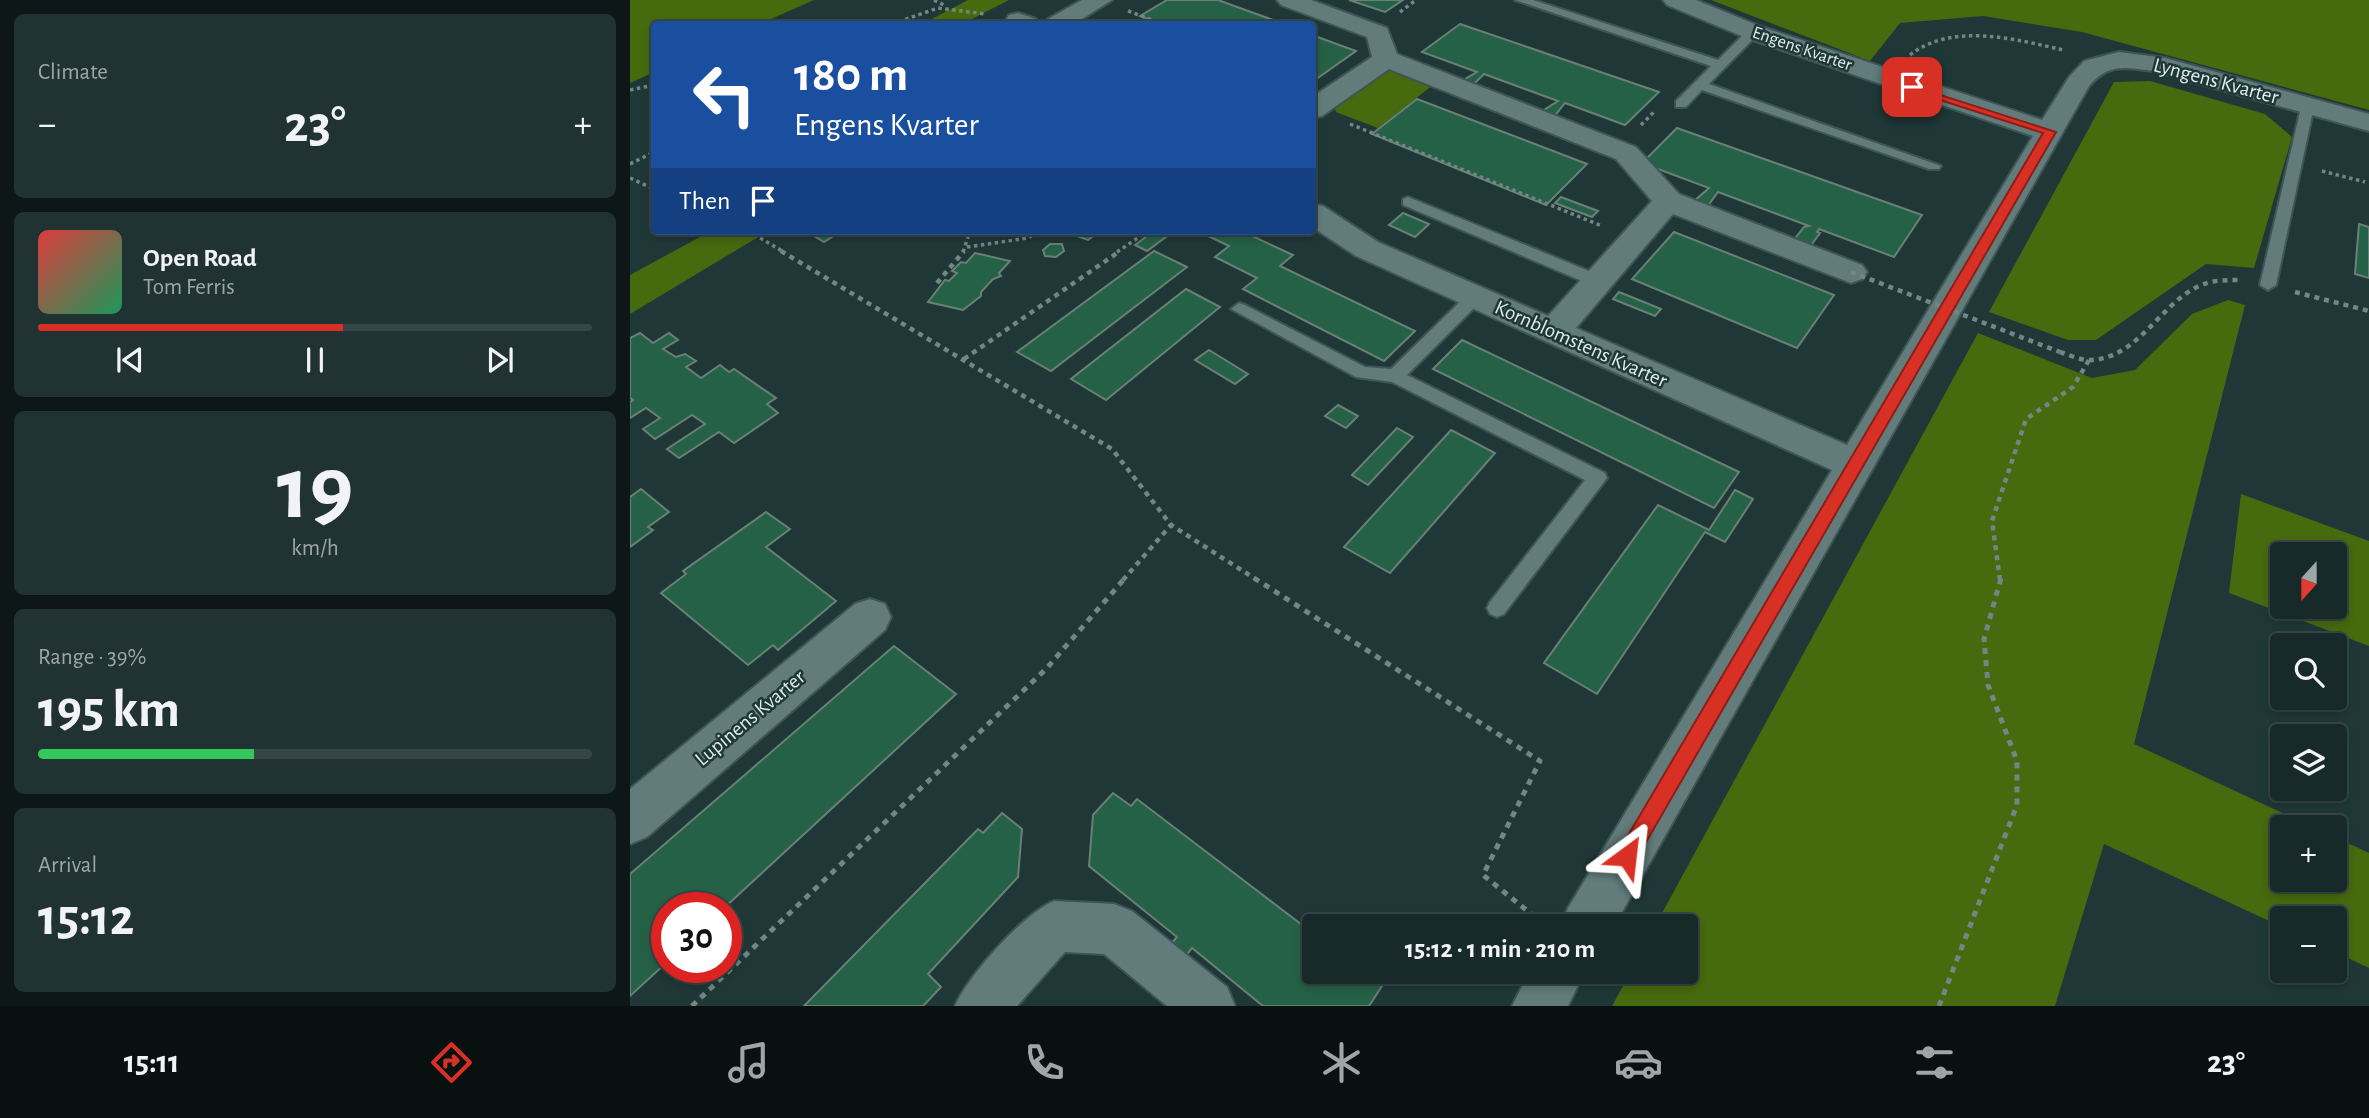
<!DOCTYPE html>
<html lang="en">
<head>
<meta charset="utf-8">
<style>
  :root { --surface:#172a29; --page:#203231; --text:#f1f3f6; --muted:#9ea7a8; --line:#364646; --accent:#d93025 }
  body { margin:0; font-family:"Alegreya Sans",sans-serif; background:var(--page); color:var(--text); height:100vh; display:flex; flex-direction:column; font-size:26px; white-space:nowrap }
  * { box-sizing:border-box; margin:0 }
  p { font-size:23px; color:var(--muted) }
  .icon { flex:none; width:38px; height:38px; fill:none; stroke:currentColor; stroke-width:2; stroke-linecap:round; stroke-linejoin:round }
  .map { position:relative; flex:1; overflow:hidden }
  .drawer { display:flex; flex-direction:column; gap:14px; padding:14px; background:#0d1717; width:630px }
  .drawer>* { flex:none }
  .guide { position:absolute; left:21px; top:21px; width:665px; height:214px; border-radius:7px; box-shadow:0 4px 10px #0003,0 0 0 2px var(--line); background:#1a4fa0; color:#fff; overflow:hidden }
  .needle { width:46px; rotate:201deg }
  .controls { position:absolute; left:1640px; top:542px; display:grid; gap:14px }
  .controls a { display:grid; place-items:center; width:77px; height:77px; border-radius:7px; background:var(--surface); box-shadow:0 4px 10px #0003,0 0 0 2px var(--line); font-size:35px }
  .speed { position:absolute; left:21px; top:892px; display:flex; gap:14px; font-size:35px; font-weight:700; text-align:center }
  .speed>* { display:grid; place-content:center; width:91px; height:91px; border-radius:50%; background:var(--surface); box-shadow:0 4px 10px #0003,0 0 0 2px var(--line); line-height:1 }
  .speed .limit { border:10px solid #d22; background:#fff; color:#111 }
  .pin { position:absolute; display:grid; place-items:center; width:60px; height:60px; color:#fff; margin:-30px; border-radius:14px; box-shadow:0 4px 10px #0006 }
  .me { position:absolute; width:77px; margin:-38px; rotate:30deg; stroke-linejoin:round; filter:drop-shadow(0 0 5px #0008) }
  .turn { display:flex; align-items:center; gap:24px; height:147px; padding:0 28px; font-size:32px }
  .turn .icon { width:91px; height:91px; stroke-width:2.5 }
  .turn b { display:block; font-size:49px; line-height:60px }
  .then { display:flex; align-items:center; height:66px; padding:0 28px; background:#0003; gap:14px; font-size:26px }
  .big { font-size:52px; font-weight:600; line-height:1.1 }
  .drawer .card { flex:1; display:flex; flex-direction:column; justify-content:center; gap:10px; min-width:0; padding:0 24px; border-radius:10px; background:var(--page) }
  .drawer .dial { align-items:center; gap:0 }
  .dial b { font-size:91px; line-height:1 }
  .song { display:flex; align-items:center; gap:21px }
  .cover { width:84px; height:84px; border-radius:10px; background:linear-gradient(135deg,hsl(0 70% 55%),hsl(150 70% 35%)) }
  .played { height:7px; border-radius:4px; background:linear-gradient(90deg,var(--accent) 55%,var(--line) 55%) }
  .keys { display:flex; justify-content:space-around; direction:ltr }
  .heat { display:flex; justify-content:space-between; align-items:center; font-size:38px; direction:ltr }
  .charge { height:10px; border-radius:5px; background:linear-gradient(90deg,#34c759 39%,var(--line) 0) }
  .trip { position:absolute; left:672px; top:914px; width:396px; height:70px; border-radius:7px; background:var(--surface); box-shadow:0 4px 10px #0003,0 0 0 2px var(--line); font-weight:600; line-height:70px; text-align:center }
  .dock { display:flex; height:112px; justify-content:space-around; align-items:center; background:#091110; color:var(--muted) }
  .dock .icon { width:49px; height:49px }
  .dock .selected { color:var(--accent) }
  .dock b { font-size:32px; color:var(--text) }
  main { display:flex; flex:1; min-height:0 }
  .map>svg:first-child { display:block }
</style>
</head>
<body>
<main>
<section class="drawer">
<div class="card"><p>Climate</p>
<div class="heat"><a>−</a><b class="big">23°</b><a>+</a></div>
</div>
<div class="card">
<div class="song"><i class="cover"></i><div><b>Open Road</b><p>Tom Ferris</p></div></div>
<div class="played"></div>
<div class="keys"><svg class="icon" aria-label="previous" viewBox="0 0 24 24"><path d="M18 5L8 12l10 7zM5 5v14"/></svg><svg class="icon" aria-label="pause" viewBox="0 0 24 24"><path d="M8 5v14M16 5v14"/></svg><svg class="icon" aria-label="next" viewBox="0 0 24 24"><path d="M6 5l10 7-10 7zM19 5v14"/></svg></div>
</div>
<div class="card dial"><b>19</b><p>km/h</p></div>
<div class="card"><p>Range · 39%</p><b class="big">195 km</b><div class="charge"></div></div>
<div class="card"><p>Arrival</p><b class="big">15:12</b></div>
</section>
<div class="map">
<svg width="1739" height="1006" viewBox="0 0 1739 1006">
  <rect width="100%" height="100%" fill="#1f3837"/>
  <g fill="#466a0e" fill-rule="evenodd">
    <path d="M 0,0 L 184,0 L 130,24 L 24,24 L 24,72 L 0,83 Z"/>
    <path d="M 338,0 L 379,0 L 332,24 L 292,24 Z"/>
    <path d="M 1081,0 L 1739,0 L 1739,110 L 1452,32 L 1353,16 L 1270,23 L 1240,61 Z"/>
    <path d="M 759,69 L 803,85 L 748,128 L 706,112 L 705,108 Z"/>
    <path d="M 1520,81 L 1635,114 L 1662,137 L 1624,268 L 1576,264 L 1466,340 L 1438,340 L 1359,312 L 1484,82 Z"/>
    <path d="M 81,231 L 138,231 L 0,314 L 0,275 Z"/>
    <path d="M 1598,300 L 1615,305 L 1504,744 L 1685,828 L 1652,828 L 1652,880 L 1704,880 L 1705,837 L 1739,853 L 1739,968 L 1705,952 L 1704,919 L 1652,919 L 1652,927 L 1474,844 L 1425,1006 L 982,1006 L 1001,971 L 1055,971 L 1055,926 L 1025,926 L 1348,333 L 1462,378 L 1505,370 L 1562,314 Z"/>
    <path d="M 1611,494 L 1739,541 L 1739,646 L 1599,593 ZM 1652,555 L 1704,555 L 1704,607 L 1652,607 Z"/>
  </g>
  <g fill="#256147" stroke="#6a8075" stroke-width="2">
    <path d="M 537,0 L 588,0 L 654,24 L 532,24 L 510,16 Z"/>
    <path d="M 719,0 L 773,0 L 755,12 Z"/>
    <path d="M 830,24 L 1029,92 L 995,125 L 935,103 L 923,118 L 909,113 L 928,101 L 854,74 L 841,87 L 830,82 L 847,72 L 792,52 Z"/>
    <path d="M 682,35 L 726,51 L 682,82 Z"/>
    <path d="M 787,99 L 957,164 L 916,205 L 742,134 Z"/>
    <path d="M 1047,128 L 1292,215 L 1264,257 L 1189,229 L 1187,232 L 1190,233 L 1179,248 L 1163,241 L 1174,227 L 1179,226 L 1088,192 L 1077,207 L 1063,202 L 1079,188 L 1012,163 Z"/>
    <path d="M 931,197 L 968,211 L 962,217 L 925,203 Z"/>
    <path d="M 773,213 L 799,224 L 785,237 L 759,225 Z"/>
    <path d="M 1729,224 L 1739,227 L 1739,278 L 1725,274 Z"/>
    <path d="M 187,231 L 211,231 L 194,242 L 181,234 Z"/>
    <path d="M 433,231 L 470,231 L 458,240 Z"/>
    <path d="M 524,231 L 544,231 L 517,251 L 505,245 Z"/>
    <path d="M 568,231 L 625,231 L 620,235 L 663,255 L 650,266 L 785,331 L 754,361 L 613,289 L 627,278 L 585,257 L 599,246 Z"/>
    <path d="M 1044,232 L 1204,295 L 1167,348 L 1002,279 Z"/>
    <path d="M 420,244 L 432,244 L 434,251 L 426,257 L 415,256 L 413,250 Z"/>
    <path d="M 524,251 L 557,267 L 421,371 L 387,352 Z"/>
    <path d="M 345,253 L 380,261 L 369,273 L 371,276 L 363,279 L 351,292 L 351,296 L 333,310 L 298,302 L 315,280 L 319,281 L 327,273 L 322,271 L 331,262 L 336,263 Z"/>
    <path d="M 556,289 L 590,307 L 476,400 L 441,379 Z"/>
    <path d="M 989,292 L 1031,309 L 1025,316 L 983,299 Z"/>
    <path d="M 10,333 L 23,343 L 39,333 L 48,340 L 33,349 L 46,357 L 55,354 L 66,361 L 56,367 L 71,378 L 90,365 L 99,372 L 104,369 L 146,398 L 137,404 L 148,413 L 104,443 L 89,432 L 49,458 L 37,449 L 75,424 L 62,415 L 25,439 L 13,429 L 30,418 L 16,408 L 0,418 L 0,402 L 3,400 L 0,398 L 0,338 Z"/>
    <path d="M 832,340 L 1109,472 L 1084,508 L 803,369 Z"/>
    <path d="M 579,350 L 618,374 L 605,384 L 565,360 Z"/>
    <path d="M 708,405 L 728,416 L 716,428 L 695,416 Z"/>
    <path d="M 767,428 L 783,437 L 738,485 L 722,475 Z"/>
    <path d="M 821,430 L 865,453 L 760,573 L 714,547 Z"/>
    <path d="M 11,489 L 39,512 L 18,527 L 23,530 L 0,547 L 0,497 Z"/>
    <path d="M 1105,490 L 1123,499 L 1095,542 L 1075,532 L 967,694 L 914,663 L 1028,505 L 1079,530 Z"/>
    <path d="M 136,512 L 160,529 L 136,547 L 206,601 L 148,650 L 143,645 L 118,665 L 31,593 L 56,574 L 53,571 Z"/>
    <path d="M 264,646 L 326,694 L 94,908 L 37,908 L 37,962 L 0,996 L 0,874 Z"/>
    <path d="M 483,793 L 501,806 L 507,799 L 684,934 L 684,971 L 733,971 L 752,986 L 739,1006 L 633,1006 L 562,948 L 548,966 L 533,953 L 547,937 L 459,866 L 463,815 Z"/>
    <path d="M 372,813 L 392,829 L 388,877 L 298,974 L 311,987 L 293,1006 L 174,1006 L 348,829 L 353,833 Z"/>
  </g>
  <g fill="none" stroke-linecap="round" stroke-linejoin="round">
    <g stroke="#3e5554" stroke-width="4">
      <g id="service">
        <path d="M 885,0 L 903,0 L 1088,60 L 1119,29 L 1127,29 L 1127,35 L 1079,84 L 1311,166 L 1309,169 L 1299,169 L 1072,90 L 1056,107 L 1046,107 L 1046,101 L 1081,66 Z"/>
        <path d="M 1672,103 L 1684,106 L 1646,285 L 1638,290 L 1630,285 Z"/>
        <path d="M 778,197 L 971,276 L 973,280 L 971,284 L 959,284 L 773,205 L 773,199 Z"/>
        <path d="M 845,292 L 853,297 L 851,301 L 777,375 L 975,473 L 977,478 L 874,614 L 867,617 L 860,614 L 857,608 L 860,602 L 955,480 L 762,382 L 726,377 L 601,309 L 609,303 L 615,305 L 735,367 L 761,369 L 839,293 Z"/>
      </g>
    </g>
    <g stroke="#3e5554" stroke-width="4">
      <g id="minor">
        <path d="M 452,0 L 482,0 L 444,24 L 415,24 L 418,19 Z"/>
        <path d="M 647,0 L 681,0 L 757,28 L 767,54 L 1006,147 L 1049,194 L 1232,265 L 1237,272 L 1232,279 L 1221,283 L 1043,214 L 946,328 L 1217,445 L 1403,136 L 1114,37 L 1037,5 L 1033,0 L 1066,0 L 1132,27 L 1412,120 L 1439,77 L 1454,61 L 1489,52 L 1535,58 L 1739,114 L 1739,131 L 1524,71 C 1495,68 1480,62 1459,86 L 984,926 L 931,926 L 938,908 L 1202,470 L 726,256 L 682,227 L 682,204 L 693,206 L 748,242 L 918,316 L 1022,201 L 986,159 L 759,69 L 692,116 L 682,118 L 682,97 L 742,57 L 737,37 L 651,5 Z"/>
        <path d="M 388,13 L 406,19 L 409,24 L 379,24 L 376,20 L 379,15 Z"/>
        <path d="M 240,599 L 255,604 L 261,617 L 255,630 L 17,837 L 0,844 L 0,789 L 225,604 Z"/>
        <path d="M 424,901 L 484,904 L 502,911 L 597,987 L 605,1006 L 537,1006 L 474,954 L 435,952 L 387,1006 L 325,1006 C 338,976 394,913 424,901 Z"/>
        <path d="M 900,971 L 955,971 L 938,1006 L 882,1006 Z"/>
      </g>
    </g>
    <g stroke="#728685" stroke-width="3.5" stroke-dasharray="3.5 3.5" stroke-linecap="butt">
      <path d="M 304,0 L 314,5"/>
      <path d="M 498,11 L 533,24"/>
      <path d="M 770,12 L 786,0"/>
      <path d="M 262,24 L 308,8 L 356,14"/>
      <path d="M 1280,55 C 1322,22 1385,39 1433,50"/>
      <path d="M 0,90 L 24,85"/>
      <path d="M 720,124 L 972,226"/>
      <path d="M 1011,125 L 1025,111"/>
      <path d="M 0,164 L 24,152"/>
      <path d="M 1692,171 L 1735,182"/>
      <path d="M 0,178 L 24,189"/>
      <path d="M 118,231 L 154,252"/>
      <path d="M 337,247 L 398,238 L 408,231"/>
      <path d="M 333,252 L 340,231"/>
      <path d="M 487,252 L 518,231"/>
    </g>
    <g stroke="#728685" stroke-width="4.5" stroke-dasharray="5 5" stroke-linecap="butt">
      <path d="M 151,251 L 482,449 L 541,525 L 627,580"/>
      <path d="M 307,283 L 334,251"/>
      <path d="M 1665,292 L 1739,311"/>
      <path d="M 1430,352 C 1440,355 1451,361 1462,360 C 1508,357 1529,306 1567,287 C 1581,280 1594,280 1609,280"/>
      <path d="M 334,359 L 490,251"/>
      <path d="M 493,580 L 541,525"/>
      <path d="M 1370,580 L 1362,521 L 1396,419 L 1443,387 L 1459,360"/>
    </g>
    <g stroke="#728685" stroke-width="5" stroke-dasharray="6 6" stroke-linecap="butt">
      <path d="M 624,578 L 910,761 L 853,875 L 910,921"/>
      <path d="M 62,1006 L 416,669 L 495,578"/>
      <path d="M 1309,1006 L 1387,805 L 1387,761 L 1358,685 L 1354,639 L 1371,578"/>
    </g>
    <use href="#service" fill="#617c7b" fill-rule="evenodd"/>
    <use href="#minor" fill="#617c7b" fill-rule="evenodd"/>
    <path stroke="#728685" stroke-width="4.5" stroke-dasharray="5 5" stroke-linecap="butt" d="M 1221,272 L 1430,352"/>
  </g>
  <path fill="#d93025" stroke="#8d1f18" stroke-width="2" d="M 1279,85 L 1426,132 L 1004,863 L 997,866 L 990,863 L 987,856 L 990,849 L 1413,133 L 1279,90 Z"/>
  <g text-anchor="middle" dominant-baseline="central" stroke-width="5" stroke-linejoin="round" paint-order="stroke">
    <g font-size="18" fill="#deedec" stroke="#1f3837">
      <text transform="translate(1172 49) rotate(19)">Engens Kvarter</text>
    </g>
    <g font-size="21" fill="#deedec" stroke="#1f3837">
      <text transform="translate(1586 81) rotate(15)">Lyngens Kvarter</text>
      <text transform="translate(951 344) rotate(24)">Kornblomstens Kvarter</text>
      <text transform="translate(120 718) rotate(-40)">Lupinens Kvarter</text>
    </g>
  </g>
</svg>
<div class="controls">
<a><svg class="needle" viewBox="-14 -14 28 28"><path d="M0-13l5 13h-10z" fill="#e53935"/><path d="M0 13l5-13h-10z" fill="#9ea7a8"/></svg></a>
<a><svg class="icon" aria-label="search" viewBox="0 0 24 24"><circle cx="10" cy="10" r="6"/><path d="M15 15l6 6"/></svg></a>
<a><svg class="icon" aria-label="layers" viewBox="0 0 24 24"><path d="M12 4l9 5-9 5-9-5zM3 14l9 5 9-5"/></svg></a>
<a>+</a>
<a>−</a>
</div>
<div class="speed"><div class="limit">30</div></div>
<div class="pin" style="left:1282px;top:87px;background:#d93025"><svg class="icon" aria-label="arrive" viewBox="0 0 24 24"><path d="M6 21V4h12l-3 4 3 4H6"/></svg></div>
<svg class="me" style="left:997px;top:856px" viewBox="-20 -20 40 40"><path d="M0-17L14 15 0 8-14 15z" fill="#d93025" stroke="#fff" stroke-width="4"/></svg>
<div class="trip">15:12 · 1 min · 210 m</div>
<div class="guide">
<div class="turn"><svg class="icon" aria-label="left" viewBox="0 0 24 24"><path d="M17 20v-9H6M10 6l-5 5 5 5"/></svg><div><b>180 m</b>Engens Kvarter</div></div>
<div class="then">Then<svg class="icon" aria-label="arrive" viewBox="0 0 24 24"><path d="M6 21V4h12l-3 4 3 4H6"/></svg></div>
</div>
</div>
</main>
<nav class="dock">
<b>15:11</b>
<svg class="icon selected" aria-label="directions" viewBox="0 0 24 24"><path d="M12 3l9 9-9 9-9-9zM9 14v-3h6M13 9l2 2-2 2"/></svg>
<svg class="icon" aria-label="music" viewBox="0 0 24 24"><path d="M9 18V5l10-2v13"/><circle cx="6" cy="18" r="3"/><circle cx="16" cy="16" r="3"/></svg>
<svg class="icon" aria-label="phone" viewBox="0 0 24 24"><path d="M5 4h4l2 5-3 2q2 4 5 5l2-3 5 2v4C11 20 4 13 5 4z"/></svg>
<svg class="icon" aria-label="climate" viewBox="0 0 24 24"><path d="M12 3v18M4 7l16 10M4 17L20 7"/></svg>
<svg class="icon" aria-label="car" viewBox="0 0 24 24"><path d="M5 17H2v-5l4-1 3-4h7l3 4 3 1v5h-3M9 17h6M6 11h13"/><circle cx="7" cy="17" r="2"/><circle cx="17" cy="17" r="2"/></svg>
<svg class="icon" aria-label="filters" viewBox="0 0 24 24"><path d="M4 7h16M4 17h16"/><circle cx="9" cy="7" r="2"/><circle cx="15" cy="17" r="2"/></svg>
<b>23°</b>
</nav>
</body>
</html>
